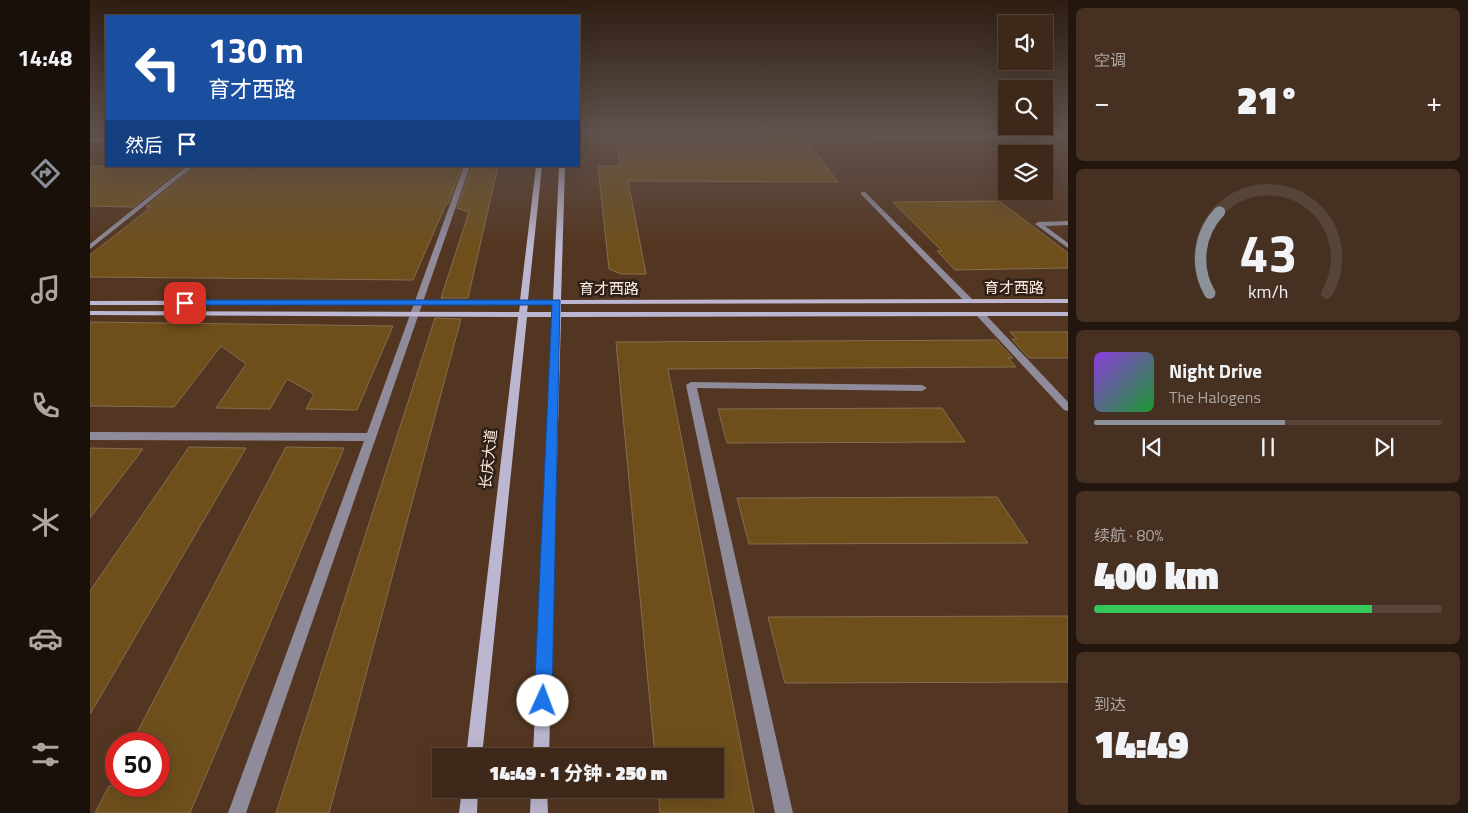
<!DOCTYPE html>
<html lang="zh">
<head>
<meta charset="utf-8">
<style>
  :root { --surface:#3e2819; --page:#453022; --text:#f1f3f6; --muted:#ada6a2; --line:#574438; --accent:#8c9099 }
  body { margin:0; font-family:"Titillium Web","Noto Sans SC",sans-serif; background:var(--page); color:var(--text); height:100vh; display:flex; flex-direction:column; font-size:19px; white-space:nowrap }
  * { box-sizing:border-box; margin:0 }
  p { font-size:16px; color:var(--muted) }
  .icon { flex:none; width:28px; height:28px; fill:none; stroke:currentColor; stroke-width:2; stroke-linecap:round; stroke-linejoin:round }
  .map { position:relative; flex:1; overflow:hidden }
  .sheet { display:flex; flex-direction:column; gap:8px; padding:8px; background:#22160e; width:400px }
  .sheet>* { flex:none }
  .guide { position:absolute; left:15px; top:15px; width:475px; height:152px; border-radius:0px; box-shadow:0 5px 20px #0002,0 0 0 1px var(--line); background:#1a4fa0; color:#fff; overflow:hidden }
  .tools { position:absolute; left:908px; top:15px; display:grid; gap:10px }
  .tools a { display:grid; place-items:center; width:55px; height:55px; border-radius:0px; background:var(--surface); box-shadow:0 5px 20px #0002,0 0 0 1px var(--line); font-size:25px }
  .speed { position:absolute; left:15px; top:732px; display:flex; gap:10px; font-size:25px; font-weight:700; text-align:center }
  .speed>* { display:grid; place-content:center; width:65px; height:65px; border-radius:50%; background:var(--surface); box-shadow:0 5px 20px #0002,0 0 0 1px var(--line); line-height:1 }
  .speed .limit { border:8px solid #d22; background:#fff; color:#111 }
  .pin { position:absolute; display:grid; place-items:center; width:42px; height:42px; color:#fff; margin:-21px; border-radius:10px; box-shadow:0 2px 8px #0006 }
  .me { position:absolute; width:55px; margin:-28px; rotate:2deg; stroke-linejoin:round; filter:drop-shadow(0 0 4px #0008) }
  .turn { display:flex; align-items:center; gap:18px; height:105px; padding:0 20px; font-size:22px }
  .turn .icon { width:65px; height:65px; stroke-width:2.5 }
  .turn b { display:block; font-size:35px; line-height:42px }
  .then { display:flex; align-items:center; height:48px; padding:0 20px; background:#0003; gap:10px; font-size:19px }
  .big { font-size:38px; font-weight:800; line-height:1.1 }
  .sheet .tile { flex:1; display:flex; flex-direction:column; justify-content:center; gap:8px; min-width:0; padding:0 18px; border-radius:8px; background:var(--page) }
  .sheet .dial { align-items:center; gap:0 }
  .dial svg { height:130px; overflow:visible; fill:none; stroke:var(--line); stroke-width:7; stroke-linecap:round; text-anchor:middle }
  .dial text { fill:var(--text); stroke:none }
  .song { display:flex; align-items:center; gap:15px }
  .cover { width:60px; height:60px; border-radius:8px; background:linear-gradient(135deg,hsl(270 70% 55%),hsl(130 70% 35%)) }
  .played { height:5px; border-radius:2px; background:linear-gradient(90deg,var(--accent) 55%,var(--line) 55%) }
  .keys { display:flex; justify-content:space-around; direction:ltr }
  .heat { display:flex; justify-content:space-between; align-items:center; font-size:28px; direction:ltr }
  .charge { height:8px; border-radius:4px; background:linear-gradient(90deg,#34c759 80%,var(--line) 0) }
  .trip { position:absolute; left:342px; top:748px; width:292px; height:50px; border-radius:0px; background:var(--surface); box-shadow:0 5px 20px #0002,0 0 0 1px var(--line); font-weight:800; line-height:50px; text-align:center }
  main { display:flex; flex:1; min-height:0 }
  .tabs { display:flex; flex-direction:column; width:90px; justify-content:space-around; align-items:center; background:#19100a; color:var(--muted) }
  .tabs .icon { width:35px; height:35px }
  .tabs .selected { color:var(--accent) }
  .tabs b { font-size:22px; color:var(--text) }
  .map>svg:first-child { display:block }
</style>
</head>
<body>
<main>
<nav class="tabs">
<b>14:48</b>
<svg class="icon selected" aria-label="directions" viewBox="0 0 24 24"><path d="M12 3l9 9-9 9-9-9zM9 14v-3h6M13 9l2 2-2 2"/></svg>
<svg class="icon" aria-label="music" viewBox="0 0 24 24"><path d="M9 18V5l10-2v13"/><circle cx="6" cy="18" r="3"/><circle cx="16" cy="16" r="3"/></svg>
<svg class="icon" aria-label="phone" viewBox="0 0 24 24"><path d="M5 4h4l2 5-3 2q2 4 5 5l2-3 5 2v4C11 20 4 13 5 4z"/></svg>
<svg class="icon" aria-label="climate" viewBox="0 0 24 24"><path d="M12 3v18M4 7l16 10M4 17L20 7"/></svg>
<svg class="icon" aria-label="car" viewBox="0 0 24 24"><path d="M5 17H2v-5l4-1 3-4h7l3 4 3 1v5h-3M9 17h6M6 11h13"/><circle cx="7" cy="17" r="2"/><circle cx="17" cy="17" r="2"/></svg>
<svg class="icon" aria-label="filters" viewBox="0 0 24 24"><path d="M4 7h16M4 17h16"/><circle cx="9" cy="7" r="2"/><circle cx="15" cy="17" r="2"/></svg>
</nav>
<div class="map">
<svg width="978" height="813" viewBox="0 0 978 813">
  <rect width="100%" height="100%" fill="#533621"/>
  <g fill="#6e4f1c" stroke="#846e4f">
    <path d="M 672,139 L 715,139 L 748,182 L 538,181 L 556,274 L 531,274 L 519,269 L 508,166 L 530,166 L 527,142 L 675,142 Z"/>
    <path d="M 0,166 L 94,166 L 43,207 L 0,206 Z"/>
    <path d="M 106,166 L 372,166 L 358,204 L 356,204 L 323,280 L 0,277 L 0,255 L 61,207 L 56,207 Z"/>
    <path d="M 382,166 L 408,166 L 378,298 L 351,298 L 379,212 L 367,208 Z"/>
    <path d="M 909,201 L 978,253 L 978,268 L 865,270 L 847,251 L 852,251 L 803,202 Z"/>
    <path d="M 345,318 L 371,319 L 239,813 L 186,813 Z"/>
    <path d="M 0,322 L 303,326 L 267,410 L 216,409 L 224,394 L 197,379 L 180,409 L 126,408 L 156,364 L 131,346 L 84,407 L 0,406 Z"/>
    <path d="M 920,332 L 978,332 L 978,358 L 939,358 L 922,339 L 927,339 Z"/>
    <path d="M 906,340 L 923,358 L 918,358 L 926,367 L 578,369 L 664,813 L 570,813 L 568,789 L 626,789 L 626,756 L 565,756 L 526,342 Z"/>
    <path d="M 852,408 L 875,442 L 637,443 L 628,409 Z"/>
    <path d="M 99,447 L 156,448 L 0,714 L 0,591 Z"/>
    <path d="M 196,447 L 254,448 L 100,813 L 5,813 L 19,786 L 69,786 L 69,744 L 41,744 Z"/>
    <path d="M 0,448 L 53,449 L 0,518 Z"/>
    <path d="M 907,497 L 938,543 L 659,544 L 647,498 Z"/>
    <path d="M 978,616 L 978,682 L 695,683 L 678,617 Z"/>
  </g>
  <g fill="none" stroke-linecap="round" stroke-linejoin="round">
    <g fill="#8f8b9b" fill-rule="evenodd">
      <path d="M 0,138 L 16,138 L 16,141 L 0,142 Z"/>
      <path d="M 97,166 L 104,166 L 0,249 L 0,244 Z"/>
      <path d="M 374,166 L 380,166 L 156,813 L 138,813 L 274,441 L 0,440 L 0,432 L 277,433 Z"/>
    </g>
    <g fill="#8f8b9b" fill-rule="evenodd">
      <path d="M 660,132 L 838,133 L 856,135 L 973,133 L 976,135 L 973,137 L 856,139 L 838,137 L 665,136 Z"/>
      <path d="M 771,192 L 775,192 L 882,299 L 882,303 L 876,303 L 771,194 Z"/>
      <path d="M 978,221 L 978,225 L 955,226 L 978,243 L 978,248 L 945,224 L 948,222 Z"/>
      <path d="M 887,312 L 893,312 L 978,402 L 978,411 L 974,410 L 887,316 Z"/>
      <path d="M 601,382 L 832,385 L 837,388 L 832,391 L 607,388 L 703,813 L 685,813 L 596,385 Z"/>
    </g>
    <g fill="#bcb6d0" fill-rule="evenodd">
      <path d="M 446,166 L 452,166 L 438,300 L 463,300 L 469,166 L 475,166 L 471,300 L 978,299 L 978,303 L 471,304 L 471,312 L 978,312 L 978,316 L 471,317 L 459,756 L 443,756 L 462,317 L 437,317 L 392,756 L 376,756 L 428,317 L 0,315 L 0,311 L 429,312 L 430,305 L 0,305 L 0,301 L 430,300 ZM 463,304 L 463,312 L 437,312 L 438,305 Z"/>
      <path d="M 372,789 L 388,789 L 387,813 L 369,813 Z"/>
      <path d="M 441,789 L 457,789 L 458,813 L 440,813 Z"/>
    </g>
  </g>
  <linearGradient id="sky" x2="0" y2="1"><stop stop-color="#2e1e12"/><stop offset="0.54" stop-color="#60524e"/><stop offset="1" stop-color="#60524e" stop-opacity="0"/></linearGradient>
  <rect width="978" height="246" fill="url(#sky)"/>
  <path fill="#1a73e8" stroke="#114b97" d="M 95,300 L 470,300 L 462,701 L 459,707 L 453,710 L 447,707 L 444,701 L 462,305 L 92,305 L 92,301 Z"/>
  <g text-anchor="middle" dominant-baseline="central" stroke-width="5" stroke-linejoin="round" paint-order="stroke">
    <g font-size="15" fill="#ffecdf" stroke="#2e2118">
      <text x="924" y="287">育才西路</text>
      <text x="519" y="288">育才西路</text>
      <text transform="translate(398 459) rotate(-84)">长庆大道</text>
    </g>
  </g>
</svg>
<div class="tools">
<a><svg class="icon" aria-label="sound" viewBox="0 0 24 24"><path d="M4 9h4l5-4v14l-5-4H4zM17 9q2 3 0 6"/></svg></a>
<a><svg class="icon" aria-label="search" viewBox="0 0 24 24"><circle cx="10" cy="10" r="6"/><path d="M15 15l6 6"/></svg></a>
<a><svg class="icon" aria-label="layers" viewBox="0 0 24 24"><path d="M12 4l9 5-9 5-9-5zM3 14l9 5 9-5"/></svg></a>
</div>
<div class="speed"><div class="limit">50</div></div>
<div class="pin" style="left:95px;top:303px;background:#d93025"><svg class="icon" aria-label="arrive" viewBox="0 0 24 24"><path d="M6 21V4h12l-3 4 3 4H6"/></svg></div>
<svg class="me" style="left:453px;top:701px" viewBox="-20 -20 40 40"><circle r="19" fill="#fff"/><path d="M0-13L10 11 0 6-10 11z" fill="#1a73e8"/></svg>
<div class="trip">14:49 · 1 分钟 · 250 m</div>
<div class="guide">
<div class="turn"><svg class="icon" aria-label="left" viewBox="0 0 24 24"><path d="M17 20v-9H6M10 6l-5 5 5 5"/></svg><div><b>130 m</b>育才西路</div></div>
<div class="then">然后<svg class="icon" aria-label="arrive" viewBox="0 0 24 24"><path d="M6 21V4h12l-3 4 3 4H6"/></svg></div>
</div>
</div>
<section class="sheet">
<div class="tile"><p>空调</p>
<div class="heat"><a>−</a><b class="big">21°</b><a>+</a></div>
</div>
<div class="tile dial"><svg viewBox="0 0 100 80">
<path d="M14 69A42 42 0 1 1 86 69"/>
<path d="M14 69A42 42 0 0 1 20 19" stroke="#8c9099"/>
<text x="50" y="56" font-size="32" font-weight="700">43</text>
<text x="50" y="72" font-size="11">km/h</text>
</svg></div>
<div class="tile">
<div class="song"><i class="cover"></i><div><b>Night Drive</b><p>The Halogens</p></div></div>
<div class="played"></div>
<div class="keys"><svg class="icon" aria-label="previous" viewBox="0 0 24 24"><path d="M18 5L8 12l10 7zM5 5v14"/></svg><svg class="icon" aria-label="pause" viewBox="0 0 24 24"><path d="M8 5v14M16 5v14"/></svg><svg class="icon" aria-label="next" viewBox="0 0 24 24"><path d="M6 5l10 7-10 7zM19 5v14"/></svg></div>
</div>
<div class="tile"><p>续航 · 80%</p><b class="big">400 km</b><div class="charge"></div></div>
<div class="tile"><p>到达</p><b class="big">14:49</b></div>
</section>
</main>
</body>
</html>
